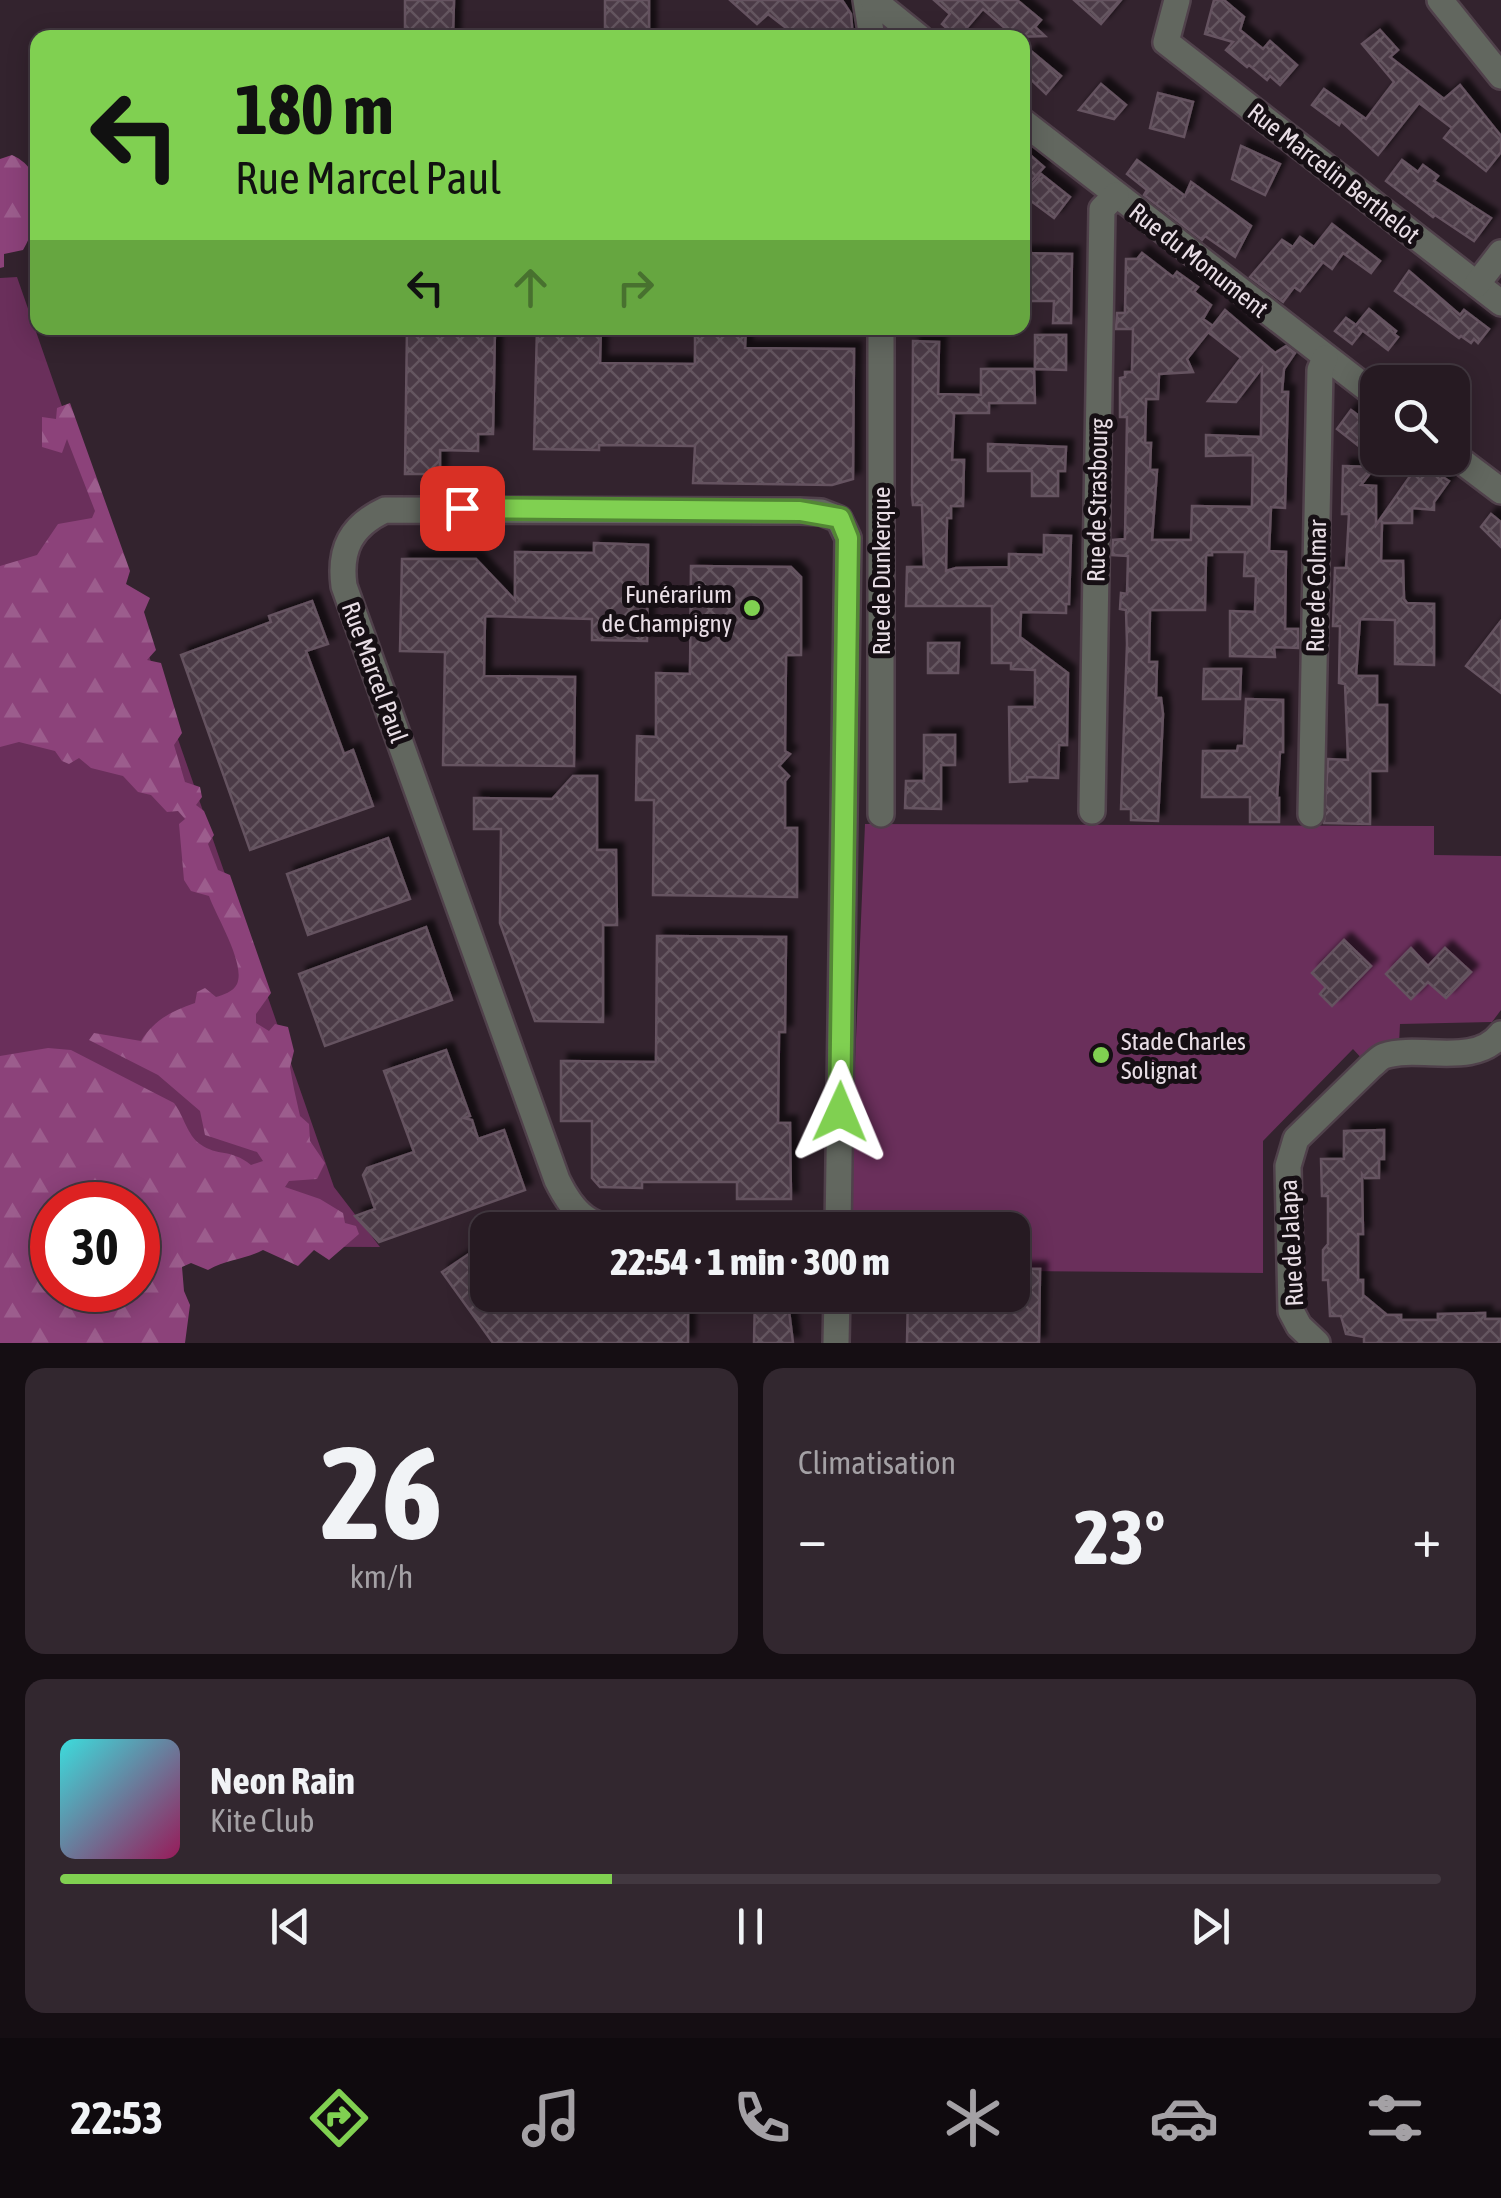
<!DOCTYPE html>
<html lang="fr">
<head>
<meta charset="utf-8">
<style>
  :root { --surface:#261a22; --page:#32272f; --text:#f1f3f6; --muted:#a4a1a5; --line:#423840; --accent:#80d051 }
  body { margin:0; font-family:"Asap Condensed",sans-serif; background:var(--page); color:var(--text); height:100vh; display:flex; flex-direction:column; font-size:38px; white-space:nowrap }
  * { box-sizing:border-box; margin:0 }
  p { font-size:32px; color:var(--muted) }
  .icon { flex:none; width:55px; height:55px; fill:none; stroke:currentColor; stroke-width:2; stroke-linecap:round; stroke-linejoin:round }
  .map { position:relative; height:1343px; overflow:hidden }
  .panel { display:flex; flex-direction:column; gap:25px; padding:25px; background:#150e13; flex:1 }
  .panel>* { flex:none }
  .banner { position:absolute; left:30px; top:30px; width:1000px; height:305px; border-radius:20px; box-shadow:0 5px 25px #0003,0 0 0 2px var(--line); background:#80d051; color:#111; overflow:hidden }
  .buttons { position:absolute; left:1360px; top:365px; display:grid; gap:20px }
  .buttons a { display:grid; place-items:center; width:110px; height:110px; border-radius:20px; background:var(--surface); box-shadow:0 5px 25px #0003,0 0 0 2px var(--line); font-size:50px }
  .speed { position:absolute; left:30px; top:1182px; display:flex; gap:20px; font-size:50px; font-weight:700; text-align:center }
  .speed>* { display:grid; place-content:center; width:130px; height:130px; border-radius:50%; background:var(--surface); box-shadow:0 5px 25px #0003,0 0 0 2px var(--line); line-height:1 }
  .speed .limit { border:15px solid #d22; background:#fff; color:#111 }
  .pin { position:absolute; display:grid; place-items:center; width:85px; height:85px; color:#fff; margin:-42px; border-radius:20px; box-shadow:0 5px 15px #0006 }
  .me { position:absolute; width:110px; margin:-55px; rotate:1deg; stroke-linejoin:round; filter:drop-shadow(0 0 8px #0008) }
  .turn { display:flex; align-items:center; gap:35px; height:210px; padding:0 40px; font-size:45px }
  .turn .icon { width:130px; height:130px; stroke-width:2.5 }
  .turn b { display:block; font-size:70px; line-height:85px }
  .lanes { display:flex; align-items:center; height:95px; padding:0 40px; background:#0003; justify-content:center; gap:50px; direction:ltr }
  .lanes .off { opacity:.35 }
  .big { font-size:75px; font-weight:800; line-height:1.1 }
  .panel .card { flex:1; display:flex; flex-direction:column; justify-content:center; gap:15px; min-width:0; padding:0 35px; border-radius:20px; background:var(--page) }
  .panel .dial { align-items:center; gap:0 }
  .dial b { font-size:130px; line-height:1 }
  .song { display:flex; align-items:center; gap:30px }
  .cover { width:120px; height:120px; border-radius:15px; background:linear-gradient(135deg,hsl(180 70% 55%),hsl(330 70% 35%)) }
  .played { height:10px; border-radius:5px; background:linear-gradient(90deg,var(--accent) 40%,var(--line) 40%) }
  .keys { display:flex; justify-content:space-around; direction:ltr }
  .heat { display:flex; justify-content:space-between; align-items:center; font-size:55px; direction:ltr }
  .panel .tiles { flex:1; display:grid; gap:25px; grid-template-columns:1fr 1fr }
  .card:last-child { grid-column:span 2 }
  .trip { position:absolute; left:470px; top:1212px; width:560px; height:100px; border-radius:20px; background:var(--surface); box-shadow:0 5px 25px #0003,0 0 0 2px var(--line); font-weight:800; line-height:100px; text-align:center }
  .dock { display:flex; height:160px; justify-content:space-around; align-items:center; background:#0f0a0e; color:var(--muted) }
  .dock .icon { width:70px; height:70px }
  .dock .current { color:var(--accent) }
  .dock b { font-size:45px; color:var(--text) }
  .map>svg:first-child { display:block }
</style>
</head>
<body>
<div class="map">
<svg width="1501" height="1343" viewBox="0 0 1501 1343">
  <defs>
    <pattern id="forest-firs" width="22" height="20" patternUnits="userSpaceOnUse" patternTransform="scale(2.5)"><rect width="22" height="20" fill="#8c427a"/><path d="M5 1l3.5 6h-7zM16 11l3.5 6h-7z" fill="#9c5d8d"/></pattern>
    <pattern id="building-cross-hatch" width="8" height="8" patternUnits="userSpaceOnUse" patternTransform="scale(2.5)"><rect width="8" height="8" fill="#4b3a46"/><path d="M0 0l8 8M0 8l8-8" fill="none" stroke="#655661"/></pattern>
    <filter id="shadow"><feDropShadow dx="7" dy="-7" stdDeviation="2.5" flood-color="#0009"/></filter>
  </defs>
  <rect width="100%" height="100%" fill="#33232e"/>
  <g fill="#6a2f5b" fill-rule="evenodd">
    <path d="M 17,277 L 334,1187 L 380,1247 L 177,1246 L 180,1343 L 0,1343 L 0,278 ZM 52,1205 L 138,1205 L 138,1290 L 52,1290 Z"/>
    <path d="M 865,824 L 1434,826 L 1434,855 L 1501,856 L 1501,1010 L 1492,1022 L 1400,1024 L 1399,1044 L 1364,1061 L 1353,1049 L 1263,1141 L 1263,1273 L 1013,1271 L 1012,1230 L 848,1230 Z"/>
  </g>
  <g fill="url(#forest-firs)" fill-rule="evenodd">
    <path d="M 12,155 C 50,172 41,219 23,250 L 4,254 L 4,267 L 0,268 L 0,159 Z"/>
    <path d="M 70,403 L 130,571 L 126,584 L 150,598 L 144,612 L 156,650 L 147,660 L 161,663 L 182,733 L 174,745 L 185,782 L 200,787 L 202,797 L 196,805 L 204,811 L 214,835 L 208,844 L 218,870 L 230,875 L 271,993 L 256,1014 L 256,1023 L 269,1031 L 275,1024 L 288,1027 L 294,1051 L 290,1067 L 294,1089 L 300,1116 L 309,1124 L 310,1141 L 325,1163 L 317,1179 L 289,1181 L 285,1187 L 320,1199 L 343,1213 L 345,1223 L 356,1226 L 359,1234 L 329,1260 L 314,1250 L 298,1266 L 263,1250 C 244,1260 227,1259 208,1270 L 191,1263 L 182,1267 L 184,1291 L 190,1305 L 185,1343 L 0,1343 L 0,1056 L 48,1048 L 71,1050 L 174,1103 C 184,1116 187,1135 200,1144 C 218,1157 230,1148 251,1165 L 263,1161 L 257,1152 L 205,1135 L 200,1111 L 158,1075 L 89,1040 L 94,1033 L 141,1041 C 155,1019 172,1011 195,1003 L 197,992 L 205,988 L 216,997 C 223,995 233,992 237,984 C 246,964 216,916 209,896 L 191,891 L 184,880 L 179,824 L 185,819 L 178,811 L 167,812 L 151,795 L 138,792 L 123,776 L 91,768 L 79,758 L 69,764 L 62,761 L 55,751 L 19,742 L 0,747 L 0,566 L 37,555 L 58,524 L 92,518 L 95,511 L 67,439 L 62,453 L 42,447 L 42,417 L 56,419 L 57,408 ZM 52,1205 L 138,1205 L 138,1290 L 52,1290 Z"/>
  </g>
  <g fill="url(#building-cross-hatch)" stroke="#655360" stroke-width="2.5" filter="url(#shadow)">
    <path d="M 405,0 L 454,0 L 453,38 L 405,38 Z"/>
    <rect x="605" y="0" width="44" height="38"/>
    <path d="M 730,0 L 842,0 L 851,14 L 853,38 L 799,38 L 768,14 L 757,24 Z"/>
    <path d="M 934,0 L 1017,0 L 1041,20 L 1035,27 L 1045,36 L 1015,37 L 983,9 L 958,38 L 942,24 L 950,14 Z"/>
    <path d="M 1074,0 L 1121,0 L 1101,24 Z"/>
    <path d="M 1214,0 L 1224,0 L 1244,17 L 1240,30 L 1263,49 L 1270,41 L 1297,65 L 1280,85 L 1270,76 L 1267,80 L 1249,65 L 1247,67 L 1226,50 L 1233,42 L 1205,34 Z"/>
    <path d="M 1380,30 L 1398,50 L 1390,57 L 1444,99 L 1460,85 L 1501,136 L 1501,152 L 1486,171 L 1444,138 L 1452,128 L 1419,103 L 1378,155 L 1341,121 L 1339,125 L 1312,105 L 1324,89 L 1366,119 L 1394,82 L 1362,44 Z"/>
    <path d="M 1031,51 L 1061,76 L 1046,94 L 1022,71 L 1022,62 Z"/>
    <path d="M 1101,84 L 1126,105 L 1114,119 L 1079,110 Z"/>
    <path d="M 1158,93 L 1193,102 L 1184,137 L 1150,128 Z"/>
    <path d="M 1241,146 L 1280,164 L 1265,195 L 1232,179 Z"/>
    <path d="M 1022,148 L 1044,167 L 1022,191 Z"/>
    <path d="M 1137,160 L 1185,196 L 1191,182 L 1251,226 L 1235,257 L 1205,236 L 1202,240 L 1144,195 L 1147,190 L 1127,174 Z"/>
    <path d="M 1402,160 L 1418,172 L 1423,165 L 1438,176 L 1434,181 L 1491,218 L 1474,241 L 1435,215 L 1433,217 L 1386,181 Z"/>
    <path d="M 1041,174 L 1070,197 L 1054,218 L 1023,195 Z"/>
    <path d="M 1332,224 L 1380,261 L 1371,273 L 1343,253 L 1332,269 L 1323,262 L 1300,291 L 1294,287 L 1283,302 L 1250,277 L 1282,240 L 1293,247 L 1300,237 L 1314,247 Z"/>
    <path d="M 1022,253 L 1072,254 L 1071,323 L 1053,323 L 1054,301 L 1022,301 Z"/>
    <path d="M 1142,253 L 1173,277 L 1177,272 L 1198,287 L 1194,292 L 1211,305 L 1203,319 L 1213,326 L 1187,359 L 1193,372 L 1159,374 L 1158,399 L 1146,399 L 1145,443 L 1151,443 L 1150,470 L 1157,470 L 1152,540 L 1191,540 L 1192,506 L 1252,507 L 1253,455 L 1206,456 L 1206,435 L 1261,437 L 1262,368 L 1236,402 L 1208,401 L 1241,358 L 1208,332 L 1225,310 L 1275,353 L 1286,346 L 1295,353 L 1284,369 L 1282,392 L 1288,392 L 1285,508 L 1271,507 L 1269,551 L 1286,552 L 1285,629 L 1298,629 L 1298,648 L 1274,647 L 1275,657 L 1230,656 L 1230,611 L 1255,612 L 1256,576 L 1244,576 L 1245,552 L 1212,552 L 1212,555 L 1206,555 L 1205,610 L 1150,610 L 1149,662 L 1157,662 L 1156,698 L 1161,698 L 1163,714 L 1158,821 L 1131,820 L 1131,809 L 1121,809 L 1127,644 L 1126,610 L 1120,609 L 1121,593 L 1127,594 L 1128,556 L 1112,555 L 1113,540 L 1125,539 L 1127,417 L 1120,417 L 1120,378 L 1125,377 L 1125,372 L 1132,372 L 1133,329 L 1116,329 L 1117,313 L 1125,313 L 1126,259 L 1137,259 Z"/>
    <path d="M 1409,271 L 1460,315 L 1464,310 L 1489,329 L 1478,343 L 1474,339 L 1471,343 L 1461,336 L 1459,338 L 1395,291 Z"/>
    <path d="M 1369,309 L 1396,331 L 1394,334 L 1398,337 L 1388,350 L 1358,327 L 1362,331 L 1352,344 L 1335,331 L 1346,318 L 1356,325 Z"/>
    <path d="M 407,328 L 495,328 L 493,434 L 478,434 L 478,451 L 440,450 L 440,474 L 405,474 Z"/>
    <path d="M 537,328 L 601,328 L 600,363 L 695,364 L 695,328 L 746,328 L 745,348 L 854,349 L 853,479 L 832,485 L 693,483 L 695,446 L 599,445 L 599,450 L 534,449 Z"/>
    <path d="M 1035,335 L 1066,335 L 1066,370 L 1035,369 Z"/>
    <path d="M 913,341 L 939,342 L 938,394 L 981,395 L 981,369 L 1034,369 L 1035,403 L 989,403 L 989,413 L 954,413 L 952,460 L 964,460 L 963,506 L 951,506 L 951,518 L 947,518 L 946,571 L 956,568 L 1009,567 L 1009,554 L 1044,555 L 1044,535 L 1071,536 L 1069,604 L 1066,604 L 1066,613 L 1021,612 L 1020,637 L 1068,673 L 1067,745 L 1059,745 L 1058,778 L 1027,777 L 1027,781 L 1010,782 L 1009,707 L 1035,707 L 1035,670 L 1011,669 L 1011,663 L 992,663 L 992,606 L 906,606 L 907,567 L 924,567 L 922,505 L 913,505 L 912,495 Z"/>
    <path d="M 1351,410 L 1375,428 L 1360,447 L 1337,429 Z"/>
    <path d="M 988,444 L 1066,447 L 1065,471 L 1058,471 L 1058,496 L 1032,496 L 1032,471 L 988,471 Z"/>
    <path d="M 1420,462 L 1449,481 L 1434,502 L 1434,510 L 1412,508 L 1412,523 L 1382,523 L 1381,561 L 1403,561 L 1404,599 L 1407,603 L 1434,604 L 1434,665 L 1395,664 L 1395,620 L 1360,619 L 1356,676 L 1377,676 L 1377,705 L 1387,705 L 1387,771 L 1370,771 L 1370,824 L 1324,823 L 1328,759 L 1348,760 L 1345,684 L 1339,683 L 1340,626 L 1333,626 L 1335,568 L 1346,568 L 1349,514 L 1342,514 L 1343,466 L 1375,467 L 1361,485 L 1376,486 L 1376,525 Z"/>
    <path d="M 1491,514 L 1501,522 L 1501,547 L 1481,527 Z"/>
    <path d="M 594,543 L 648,545 L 647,641 L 592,640 L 592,619 L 485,616 L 484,676 L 575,677 L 574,766 L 443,765 L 445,652 L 400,651 L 402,559 L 476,559 L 515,600 L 515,552 L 594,553 Z"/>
    <path d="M 691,566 L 791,567 L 801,577 L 801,655 L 786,655 L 785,751 L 790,754 L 779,766 L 789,776 L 785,781 L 785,828 L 797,828 L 797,897 L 653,895 L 654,800 L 636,800 L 637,736 L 656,737 L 656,673 L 690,674 Z"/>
    <path d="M 312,601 L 328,644 L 306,651 L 344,754 L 353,750 L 373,806 L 250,850 L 181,655 L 271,622 L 269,616 Z"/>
    <path d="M 1501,621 L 1501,693 L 1466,666 Z"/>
    <path d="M 928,643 L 959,643 L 958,673 L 928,673 Z"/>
    <path d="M 1204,669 L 1241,669 L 1240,699 L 1203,699 Z"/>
    <path d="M 1246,699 L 1283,700 L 1283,752 L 1280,752 L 1277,798 L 1279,798 L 1279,822 L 1250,822 L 1250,797 L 1202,797 L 1203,751 L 1237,751 L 1238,746 L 1244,746 Z"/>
    <path d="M 924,735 L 955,735 L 955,765 L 941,765 L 941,809 L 905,808 L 906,781 L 924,781 Z"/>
    <path d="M 573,776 L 597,776 L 597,850 L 616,850 L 617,925 L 603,925 L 603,1022 L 535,1021 L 500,923 L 501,829 L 474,829 L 474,798 L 552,799 Z"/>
    <path d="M 388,838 L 410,899 L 308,935 L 287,874 Z"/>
    <path d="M 426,927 L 452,1000 L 325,1046 L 299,974 Z"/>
    <path d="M 657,936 L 786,937 L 785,1032 L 779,1032 L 778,1123 L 790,1123 L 791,1199 L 737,1199 L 737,1182 L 642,1182 L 642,1188 L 600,1187 L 592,1178 L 592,1121 L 561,1121 L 561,1061 L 656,1062 Z"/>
    <path d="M 1344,940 L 1371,966 L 1332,1006 L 1320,994 L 1326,987 L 1312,973 Z"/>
    <path d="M 1411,948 L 1428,966 L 1445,948 L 1471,972 L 1446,998 L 1428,982 L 1411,999 L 1386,974 Z"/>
    <path d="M 446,1050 L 470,1116 L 464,1118 L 472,1120 L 478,1139 L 504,1130 L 525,1190 L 379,1242 L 355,1216 L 375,1209 L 363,1175 L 367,1168 L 414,1152 L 384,1071 Z"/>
    <path d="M 1384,1130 L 1384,1159 L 1379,1159 L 1379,1178 L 1365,1178 L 1362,1174 L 1363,1234 L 1358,1234 L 1358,1280 L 1363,1280 L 1363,1295 L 1387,1315 L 1401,1315 L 1401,1320 L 1438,1320 L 1438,1314 L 1485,1313 L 1485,1319 L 1501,1319 L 1501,1343 L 1364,1343 L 1364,1337 L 1346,1334 L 1341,1316 L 1330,1316 L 1328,1280 L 1323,1280 L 1323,1250 L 1328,1244 L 1328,1196 L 1322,1196 L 1321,1159 L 1344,1159 L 1344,1131 Z"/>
    <path d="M 488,1241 L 488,1295 L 688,1295 L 688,1343 L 493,1343 L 442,1272 Z"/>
    <path d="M 1012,1269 L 1040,1269 L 1039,1343 L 907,1343 L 908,1295 L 1012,1295 Z"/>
    <path d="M 755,1295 L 787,1295 L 793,1343 L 754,1343 Z"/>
  </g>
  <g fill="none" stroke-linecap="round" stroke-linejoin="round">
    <g stroke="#50414b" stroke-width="30">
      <g id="minor">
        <path d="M 866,0 L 872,38"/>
        <path d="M 873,0 L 920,38"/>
        <path d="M 1177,0 L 1166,42 L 1501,303"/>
        <path d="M 1440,0 L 1501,76"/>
        <path d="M 1022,121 L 1378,397"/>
        <path d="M 1477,284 L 1501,253"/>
        <path d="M 1452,454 L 1501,491"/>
        <path d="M 1092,811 L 1102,209 L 1116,195"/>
        <path d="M 881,814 L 881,328"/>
        <path d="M 1311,814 L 1320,370 L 1325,358"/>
        <path d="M 630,1230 C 590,1229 574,1215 557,1180 L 344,586 C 339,549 351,526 385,510 L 800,511 L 821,512 L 839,519 L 848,538 L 838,1230"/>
        <path d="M 836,1343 L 837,1295"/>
        <path d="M 1317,1343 L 1299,1326 L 1291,1311 L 1288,1166 L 1296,1139 L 1371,1066 C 1375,1063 1379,1058 1384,1056 C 1419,1044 1474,1068 1501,1034"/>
      </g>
    </g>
    <use href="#minor" stroke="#62675f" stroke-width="25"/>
  </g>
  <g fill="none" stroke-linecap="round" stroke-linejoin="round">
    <g stroke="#538735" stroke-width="25">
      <path id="route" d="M 462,508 L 800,511 L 840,518 L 848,538 L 840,1112"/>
    </g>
    <use href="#route" stroke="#80d051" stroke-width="18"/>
  </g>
  <g fill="#80d051" stroke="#160f14" stroke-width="4">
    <circle cx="752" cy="608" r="10"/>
    <circle cx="1101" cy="1055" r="10"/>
  </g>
  <g text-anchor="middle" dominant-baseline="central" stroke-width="10" stroke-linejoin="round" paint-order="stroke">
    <g font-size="25" fill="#e9dee6" stroke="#160f14">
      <text transform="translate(1334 173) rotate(38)">Rue Marcelin Berthelot</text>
      <text transform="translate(1199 260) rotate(38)">Rue du Monument</text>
      <text transform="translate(1097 500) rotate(-89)">Rue de Strasbourg</text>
      <text transform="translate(881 571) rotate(-90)">Rue de Dunkerque</text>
      <text transform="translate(1316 586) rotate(-89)">Rue de Colmar</text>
      <text transform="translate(375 672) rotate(70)">Rue Marcel Paul</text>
      <text transform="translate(1291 1243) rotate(-93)">Rue de Jalapa</text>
    </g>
    <g font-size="25" fill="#e9dee6" stroke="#160f14" text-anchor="end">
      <text x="732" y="594">Funérarium<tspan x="732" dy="29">de Champigny</tspan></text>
      <text x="1121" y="1041" text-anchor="start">Stade Charles<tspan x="1121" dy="29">Solignat</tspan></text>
    </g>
  </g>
</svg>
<div class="buttons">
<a><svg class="icon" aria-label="search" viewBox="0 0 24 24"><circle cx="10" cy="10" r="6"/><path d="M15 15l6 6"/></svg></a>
</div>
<div class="speed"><div class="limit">30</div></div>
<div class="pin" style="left:462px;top:508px;background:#d93025"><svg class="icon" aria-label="arrive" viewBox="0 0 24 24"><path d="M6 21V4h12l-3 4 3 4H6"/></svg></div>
<svg class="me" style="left:840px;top:1112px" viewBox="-20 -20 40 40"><path d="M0-17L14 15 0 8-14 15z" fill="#80d051" stroke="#fff" stroke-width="4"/></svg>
<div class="trip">22:54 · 1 min · 300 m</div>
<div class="banner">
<div class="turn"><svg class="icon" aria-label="left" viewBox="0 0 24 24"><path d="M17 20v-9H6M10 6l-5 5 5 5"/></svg><div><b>180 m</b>Rue Marcel Paul</div></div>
<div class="lanes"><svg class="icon" aria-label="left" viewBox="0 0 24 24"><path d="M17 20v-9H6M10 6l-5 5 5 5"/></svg><svg class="icon off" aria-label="ahead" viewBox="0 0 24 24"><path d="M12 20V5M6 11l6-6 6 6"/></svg><svg class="icon off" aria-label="right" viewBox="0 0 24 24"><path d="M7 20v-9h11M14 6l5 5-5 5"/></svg></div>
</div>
</div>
<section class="panel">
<div class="tiles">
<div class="card dial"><b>26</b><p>km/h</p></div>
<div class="card"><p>Climatisation</p>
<div class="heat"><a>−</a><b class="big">23°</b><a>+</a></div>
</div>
<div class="card">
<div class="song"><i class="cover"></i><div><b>Neon Rain</b><p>Kite Club</p></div></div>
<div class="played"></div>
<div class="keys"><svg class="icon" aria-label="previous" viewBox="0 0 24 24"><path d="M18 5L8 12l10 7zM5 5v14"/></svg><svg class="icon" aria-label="pause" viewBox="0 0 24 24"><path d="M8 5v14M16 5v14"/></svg><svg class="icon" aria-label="next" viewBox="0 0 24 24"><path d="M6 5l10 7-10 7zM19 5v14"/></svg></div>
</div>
</div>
</section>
<nav class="dock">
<b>22:53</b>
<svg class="icon current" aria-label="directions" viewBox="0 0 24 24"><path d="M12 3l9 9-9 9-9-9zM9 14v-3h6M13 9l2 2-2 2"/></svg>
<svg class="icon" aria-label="music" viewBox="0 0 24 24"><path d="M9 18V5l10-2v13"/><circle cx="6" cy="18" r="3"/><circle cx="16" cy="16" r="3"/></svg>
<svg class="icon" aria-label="phone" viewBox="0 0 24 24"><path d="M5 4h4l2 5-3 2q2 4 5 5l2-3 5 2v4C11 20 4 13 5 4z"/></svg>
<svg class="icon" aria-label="climate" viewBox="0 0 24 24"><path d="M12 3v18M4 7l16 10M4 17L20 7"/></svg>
<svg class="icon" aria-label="car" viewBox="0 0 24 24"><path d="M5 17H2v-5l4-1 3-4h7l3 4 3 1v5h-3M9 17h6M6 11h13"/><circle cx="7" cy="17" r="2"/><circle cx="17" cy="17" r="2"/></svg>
<svg class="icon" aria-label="filters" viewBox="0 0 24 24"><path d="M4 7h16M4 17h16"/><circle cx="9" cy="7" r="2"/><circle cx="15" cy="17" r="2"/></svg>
</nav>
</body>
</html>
